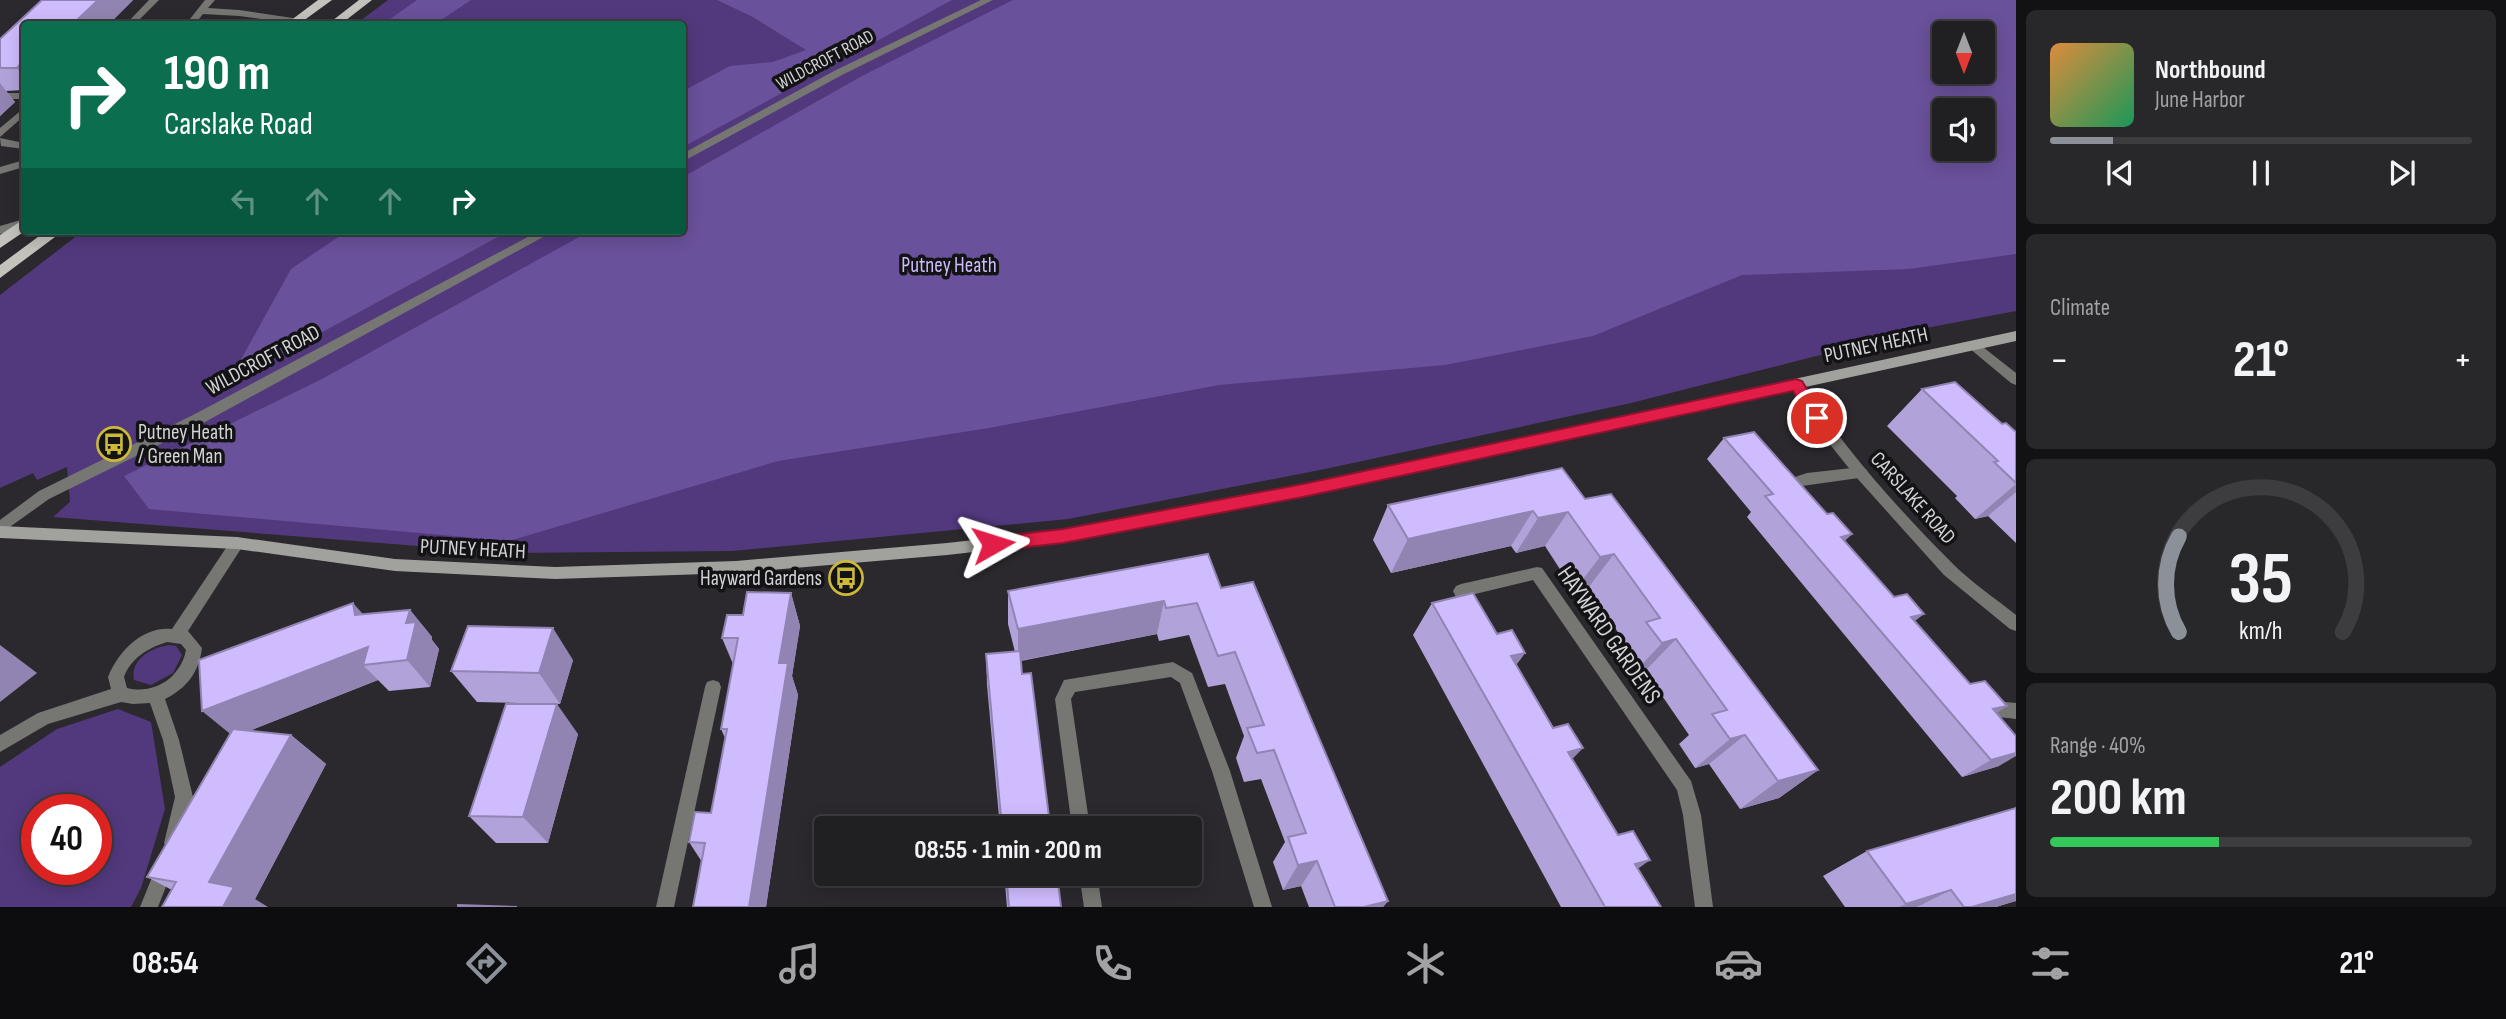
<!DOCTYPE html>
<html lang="en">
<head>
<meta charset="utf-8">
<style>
  :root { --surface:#201f22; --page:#28272a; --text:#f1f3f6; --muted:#a2a2a5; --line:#3d3d40; --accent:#8c9099 }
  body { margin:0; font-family:"Sofia Sans Condensed",sans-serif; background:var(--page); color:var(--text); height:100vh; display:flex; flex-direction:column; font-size:26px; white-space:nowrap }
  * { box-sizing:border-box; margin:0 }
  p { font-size:23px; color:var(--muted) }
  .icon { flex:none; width:38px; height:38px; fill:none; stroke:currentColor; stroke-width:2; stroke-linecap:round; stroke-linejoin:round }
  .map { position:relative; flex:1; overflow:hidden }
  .side { display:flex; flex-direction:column; gap:10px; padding:10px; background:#121113; width:490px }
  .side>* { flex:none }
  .top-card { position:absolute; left:21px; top:21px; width:665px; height:214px; border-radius:7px; box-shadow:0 4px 18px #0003,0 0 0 2px var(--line); background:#0b6e4f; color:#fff; overflow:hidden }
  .needle { width:46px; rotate:180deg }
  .buttons { position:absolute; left:1932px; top:21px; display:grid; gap:14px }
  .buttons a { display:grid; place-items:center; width:63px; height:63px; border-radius:7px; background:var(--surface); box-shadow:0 4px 18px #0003,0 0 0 2px var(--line); font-size:35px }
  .speed { position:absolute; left:21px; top:794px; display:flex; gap:14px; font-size:35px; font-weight:700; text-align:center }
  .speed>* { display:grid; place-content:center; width:91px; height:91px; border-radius:50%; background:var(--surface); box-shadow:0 4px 18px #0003,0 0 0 2px var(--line); line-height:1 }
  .speed .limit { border:10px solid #d22; background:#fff; color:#111 }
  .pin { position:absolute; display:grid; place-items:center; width:60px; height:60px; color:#fff; margin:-30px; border:4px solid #fff; border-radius:50%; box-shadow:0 2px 7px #0007 }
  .me { position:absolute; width:77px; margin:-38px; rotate:84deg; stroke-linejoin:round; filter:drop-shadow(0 0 5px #0008) }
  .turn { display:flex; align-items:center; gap:24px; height:147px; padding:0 28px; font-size:32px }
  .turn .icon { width:91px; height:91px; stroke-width:2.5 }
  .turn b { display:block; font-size:49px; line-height:60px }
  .lanes { display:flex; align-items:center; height:66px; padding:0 28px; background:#0003; justify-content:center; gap:35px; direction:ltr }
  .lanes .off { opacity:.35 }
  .big { font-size:52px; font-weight:700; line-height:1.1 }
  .side .tile { flex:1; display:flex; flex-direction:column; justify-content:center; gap:10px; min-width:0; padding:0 24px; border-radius:10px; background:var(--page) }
  .side .dial { align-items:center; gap:0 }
  .dial svg { height:182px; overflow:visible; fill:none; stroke:var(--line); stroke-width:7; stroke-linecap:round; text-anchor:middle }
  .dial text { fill:var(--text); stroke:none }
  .song { display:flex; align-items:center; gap:21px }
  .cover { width:84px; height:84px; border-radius:10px; background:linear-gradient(135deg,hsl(30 70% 55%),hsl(150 70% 35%)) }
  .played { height:7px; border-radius:4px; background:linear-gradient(90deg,var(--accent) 15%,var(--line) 15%) }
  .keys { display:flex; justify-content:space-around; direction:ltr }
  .heat { display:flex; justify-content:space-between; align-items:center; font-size:38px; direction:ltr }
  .charge { height:10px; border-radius:5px; background:linear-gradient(90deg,#34c759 40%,var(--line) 0) }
  .trip { position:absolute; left:814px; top:816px; width:388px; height:70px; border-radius:7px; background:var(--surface); box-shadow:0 4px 18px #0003,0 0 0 2px var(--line); font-weight:700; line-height:70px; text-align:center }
  .tabs { display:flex; height:112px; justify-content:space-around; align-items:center; background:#0d0c0e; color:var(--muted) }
  .tabs .icon { width:49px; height:49px }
  .tabs .selected { color:var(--accent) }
  .tabs b { font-size:32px; color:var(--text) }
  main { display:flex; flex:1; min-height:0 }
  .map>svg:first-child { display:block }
</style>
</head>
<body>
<main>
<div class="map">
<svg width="2016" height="907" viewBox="0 0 2016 907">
  <rect width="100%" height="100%" fill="#2b292e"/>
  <g fill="#52397e" fill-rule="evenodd">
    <path d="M 388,0 L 2016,0 L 2016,311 L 1931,327 L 1631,403 L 1325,469 L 1068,519 L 732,551 L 507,553 L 53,517 L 70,502 L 67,467 L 37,480 L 33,473 L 0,488 L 0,295 L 83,231 L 682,231 L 682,24 L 356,24 ZM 1944,33 L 1983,33 L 1983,72 L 1944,72 ZM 1944,110 L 1983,110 L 1983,149 L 1944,149 Z"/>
    <path d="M 169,645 L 176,646 L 182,655 L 173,673 L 151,685 L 134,680 C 130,659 151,648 169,645 Z"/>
    <path d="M 118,709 L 151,722 L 165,809 L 141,888 L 131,907 L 0,907 L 0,767 L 57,729 ZM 96,810 L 96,870 L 37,870 L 37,810 Z"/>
  </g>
  <g fill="#6a519b" fill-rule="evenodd">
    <path d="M 417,0 L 471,0 L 435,24 L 383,24 Z"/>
    <path d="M 717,0 L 952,0 L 683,147 L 683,91 L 730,66 L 773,62 L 806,50 L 751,16 Z"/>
    <path d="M 1013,0 L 2016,0 L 2016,254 L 1909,269 L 1742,275 L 1593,336 L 1445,365 L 1219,385 L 989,428 L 778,461 L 509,541 L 149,509 L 124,476 L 322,379 L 590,231 L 682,231 L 683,177 L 862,76 ZM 1983,33 L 1983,72 L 1944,72 L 1944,33 ZM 1944,110 L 1983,110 L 1983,149 L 1944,149 Z"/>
    <path d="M 347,231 L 509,231 L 228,383 L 291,269 Z"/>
  </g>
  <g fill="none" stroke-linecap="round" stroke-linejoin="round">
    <g fill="#767673" fill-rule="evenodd">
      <path d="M 149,0 L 159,0 L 135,24 L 126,24 Z"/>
      <rect x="0" y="93" width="24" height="6"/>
      <path d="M 24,108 L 24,116 L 0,137 L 0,128 Z"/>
      <path d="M 0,138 L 24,143 L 24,149 L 1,146 Z"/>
      <path d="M 24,160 L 24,167 L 0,174 L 0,167 Z"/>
      <path d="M 1974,340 L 2016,373 L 2016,385 L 2011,383 L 1969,348 L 1968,345 Z"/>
      <path d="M 1861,467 L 1866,469 L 1868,473 L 1866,477 L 1802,486 L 1803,495 L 1801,499 L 1791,499 C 1788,493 1786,485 1789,479 L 1807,473 Z"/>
      <path d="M 1984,696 L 1995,701 L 2016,703 L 2016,719 C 2002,717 1983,718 1976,704 L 1978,699 Z"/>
    </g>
    <g fill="#767673" fill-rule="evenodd">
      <path d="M 205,0 L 215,0 L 208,8 L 239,10 L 313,21 L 318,24 L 297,24 L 239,16 L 203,14 L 195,24 L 186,24 Z"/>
      <path d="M 981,0 L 993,0 L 842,75 L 682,162 L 682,154 L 834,71 Z"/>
      <path d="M 24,219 L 24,227 L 0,234 L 0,226 Z"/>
      <path d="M 539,231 L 554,231 L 205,422 L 49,499 L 0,534 L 0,520 L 39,491 L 195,414 Z"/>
      <path d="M 1796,380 L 1801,382 C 1843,447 1897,508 1953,564 C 1972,583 1995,598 2016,615 L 2016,631 L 2010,629 L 1944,575 L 1856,477 L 1812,422 L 1791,388 L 1789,385 L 1791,382 Z"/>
      <path d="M 237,537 L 242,539 L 244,543 L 242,547 L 188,631 L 202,648 C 199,672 187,688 165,699 L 179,740 L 193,797 L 182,843 L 179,849 L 173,852 L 167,849 L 164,843 L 175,797 L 163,740 L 150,703 L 133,704 L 121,702 L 48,724 L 0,752 L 0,735 L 38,713 L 111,689 L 108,677 C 118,652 142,626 172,629 L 232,539 ZM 167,642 L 181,644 L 186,650 C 181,677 155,695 127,688 L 124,677 C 131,658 148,648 167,642 Z"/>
      <path d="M 1537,567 L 1542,568 L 1691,781 L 1701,815 L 1713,907 L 1695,907 L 1683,815 L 1677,790 L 1533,580 L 1471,595 L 1480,612 L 1478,617 L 1472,619 L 1466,617 L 1453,591 L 1456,586 L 1461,584 Z"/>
      <path d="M 1173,662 L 1192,673 L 1194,678 L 1230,771 L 1272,907 L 1254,907 L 1212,771 L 1180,683 L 1171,677 L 1075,692 L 1071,699 L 1090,828 L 1072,828 L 1055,699 L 1064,680 Z"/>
      <path d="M 713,680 L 719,682 L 721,687 L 674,907 L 656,907 L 705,687 L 707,682 Z"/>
      <path d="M 165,857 L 171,860 L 174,866 L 158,907 L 140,907 L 159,860 Z"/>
      <path d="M 1079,873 L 1097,873 L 1102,907 L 1084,907 Z"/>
    </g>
    <path fill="#a1a19d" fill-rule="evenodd" d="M 2016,331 L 2016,341 L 1303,497 L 1063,542 L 947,555 L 736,573 L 555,579 L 395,571 L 237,549 L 0,538 L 0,526 L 237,537 L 395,559 L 555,567 L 736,561 L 947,543 L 1063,530 L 1303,485 Z"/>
    <g fill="#c3c2bd" fill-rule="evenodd">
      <path d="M 318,0 L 332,0 L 299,24 L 286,24 Z"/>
      <path d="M 359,0 L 372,0 L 341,24 L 328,24 Z"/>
      <path d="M 24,219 L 25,231 L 0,248 L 0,235 Z"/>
      <path d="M 46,231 L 63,231 L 0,278 L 0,265 Z"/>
    </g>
  </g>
  <g fill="#b2a2da">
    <path d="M 42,0 L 133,0 L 109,24 L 24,24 L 24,90 L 6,91 L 15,102 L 0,116 L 0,39 Z"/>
    <path d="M 1922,389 L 2002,424 L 2016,432 L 2016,543 L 1988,516 L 1975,519 L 1955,498 L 1957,496 L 1887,426 Z"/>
    <path d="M 1724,438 L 1827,514 L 1852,534 L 1844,541 L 1970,684 L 2007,706 L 1996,713 L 1999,766 L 1962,777 L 1747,517 L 1751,512 L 1707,459 Z"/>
    <path d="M 1585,499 L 1818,770 L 1779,798 L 1740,809 L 1709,764 L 1695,768 L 1679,744 L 1689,735 L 1645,671 L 1632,675 L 1618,654 L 1626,644 L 1588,588 L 1574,591 L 1545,546 L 1516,553 L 1511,546 L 1391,573 L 1373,540 L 1388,505 Z"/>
    <path d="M 1221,588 L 1388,901 L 1383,907 L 1309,907 L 1301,886 L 1283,890 L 1273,862 L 1285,842 L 1261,779 L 1244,782 L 1236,758 L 1244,736 L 1225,684 L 1208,687 L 1189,635 L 1159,641 L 1157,634 L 1021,661 L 1022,674 L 1050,825 L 1069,828 L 1000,828 L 987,685 L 986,654 L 1015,652 L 1008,624 L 1008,591 Z"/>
    <path d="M 791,593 L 800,626 L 792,676 L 798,695 L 766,907 L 693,907 L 702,862 L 689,842 L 711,813 L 725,738 L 721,729 L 733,664 L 722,638 Z"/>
    <path d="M 1432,603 L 1525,653 L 1516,665 L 1661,907 L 1561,907 L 1413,635 Z"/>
    <path d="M 410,610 L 432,637 L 432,640 L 439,649 L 430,687 L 389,691 L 378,680 L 249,731 L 291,735 L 326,764 L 255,899 L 172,890 L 147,877 L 231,734 L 363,614 Z"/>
    <path d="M 573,660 L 560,704 L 477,702 L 451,671 Z"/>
    <path d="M 578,734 L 548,843 L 496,843 L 469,816 Z"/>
    <path d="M 2016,808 L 2016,901 L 2012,902 L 1996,907 L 1845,907 L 1823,876 L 1867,851 Z"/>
    <path d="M 1004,873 L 1070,873 L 1069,876 L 1058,877 L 1061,907 L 1007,907 Z"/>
  </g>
  <g fill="#9184b2">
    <path d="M 98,0 L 133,0 L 109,24 L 73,24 Z"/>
    <path d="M 24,60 L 24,78 L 17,68 Z"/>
    <path d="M 0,83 L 15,102 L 0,116 Z"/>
    <path d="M 2016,484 L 2016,492 L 1988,516 L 1975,519 Z"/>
    <path d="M 1533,511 L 1511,546 L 1391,573 L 1408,539 Z"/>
    <path d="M 1568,512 L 1545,546 L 1516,553 L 1538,518 Z"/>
    <path d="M 1852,534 L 1830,555 L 1841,537 Z"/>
    <path d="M 1614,554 L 1588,588 L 1574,591 L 1600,557 Z"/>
    <path d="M 791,593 L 800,626 L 792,676 L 798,695 L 766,907 L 749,907 L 779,663 Z"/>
    <path d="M 1164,601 L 1157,634 L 1018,661 L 1018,629 Z"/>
    <path d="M 353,603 L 378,631 L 355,615 Z"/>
    <path d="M 410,610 L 432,637 L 432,640 L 439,649 L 430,687 L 407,660 L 406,623 Z"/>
    <path d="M 1924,614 L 1899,633 L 1911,617 Z"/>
    <path d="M 553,628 L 573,660 L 560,704 L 539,673 Z"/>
    <path d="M 1676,639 L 1645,671 L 1632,675 L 1662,643 Z"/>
    <path d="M 0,645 L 37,673 L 0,702 Z"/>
    <path d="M 368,647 L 363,665 L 378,680 L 234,737 L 202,711 Z"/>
    <path d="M 1525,653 L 1501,685 L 1511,656 Z"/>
    <path d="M 557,704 L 578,734 L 548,843 L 523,817 Z"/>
    <path d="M 2007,706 L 1979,724 L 1993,709 Z"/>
    <path d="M 291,735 L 326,764 L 255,899 L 268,907 L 223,907 L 209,882 Z"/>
    <path d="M 1745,735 L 1709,764 L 1695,768 L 1730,739 Z"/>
    <path d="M 1583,748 L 1555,777 L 1568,752 Z"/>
    <path d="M 2016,753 L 2016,756 L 1999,766 L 1962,777 L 1991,760 Z"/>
    <path d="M 1818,770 L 1779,798 L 1740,809 L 1778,781 Z"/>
    <path d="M 1650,860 L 1617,884 L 1635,864 Z"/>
    <path d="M 1317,861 L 1301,886 L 1283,890 L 1298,865 Z"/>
    <path d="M 1951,890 L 1917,907 L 1899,907 L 1906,904 Z"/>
    <path d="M 2016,894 L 2016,901 L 1996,907 L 1972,907 Z"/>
    <path d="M 1388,901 L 1383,907 L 1364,907 Z"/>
  </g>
  <g fill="#cfbcfe" stroke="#9184b2" stroke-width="2">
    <path d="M 42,0 L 98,0 L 73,24 L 24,24 L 24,60 L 17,68 L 0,68 L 0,39 Z"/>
    <path d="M 1955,382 L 2002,424 L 2006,423 L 2016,432 L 2016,483 L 1994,462 L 1998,461 L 1922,389 Z"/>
    <path d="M 1754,432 L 1827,514 L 1833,513 L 1852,534 L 1841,537 L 1894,597 L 1907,594 L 1924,614 L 1911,617 L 1970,684 L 1985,681 L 2007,706 L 1993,709 L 2016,736 L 2016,753 L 1991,760 L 1765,496 L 1773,494 L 1724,438 Z"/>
    <path d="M 1562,468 L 1585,499 L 1611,494 L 1818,770 L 1778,781 L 1745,735 L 1730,739 L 1712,714 L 1727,710 L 1676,639 L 1662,643 L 1646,622 L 1660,618 L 1614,554 L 1600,557 L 1568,512 L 1538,518 L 1533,511 L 1408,539 L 1388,505 Z"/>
    <path d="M 1208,554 L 1221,588 L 1253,582 L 1388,901 L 1364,907 L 1335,907 L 1317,861 L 1298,865 L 1288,837 L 1306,833 L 1274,750 L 1257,753 L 1247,728 L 1264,725 L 1235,652 L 1218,656 L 1197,603 L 1166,608 L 1164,601 L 1018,629 L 1008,591 Z"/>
    <path d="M 747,592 L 791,593 L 779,663 L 788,663 L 749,907 L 693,907 L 705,843 L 689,842 L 695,812 L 711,813 L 727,729 L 721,729 L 738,638 L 722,638 L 727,615 L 743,615 Z"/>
    <path d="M 1473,593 L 1497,634 L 1512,630 L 1525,653 L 1511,656 L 1553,728 L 1568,724 L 1583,748 L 1568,752 L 1618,835 L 1633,831 L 1650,860 L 1635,864 L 1661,907 L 1605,907 L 1432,603 Z"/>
    <path d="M 353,603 L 355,615 L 410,610 L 406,623 L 416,622 L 407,660 L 363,665 L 368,647 L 202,711 L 199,660 Z"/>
    <path d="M 468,626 L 553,628 L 539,673 L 451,671 Z"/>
    <path d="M 1020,651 L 1022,674 L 1031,673 L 1050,825 L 1068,824 L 1069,828 L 1002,828 L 986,654 Z"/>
    <path d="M 506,704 L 557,704 L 523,817 L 469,816 Z"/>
    <path d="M 233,729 L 291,735 L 209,882 L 234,887 L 223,907 L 162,907 L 176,882 L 147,877 Z"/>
    <path d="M 2016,808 L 2016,894 L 1972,907 L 1964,907 L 1951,890 L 1906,904 L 1867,851 Z"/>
    <path d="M 1006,873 L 1057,873 L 1061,907 L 1009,907 Z"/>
    <path d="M 458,905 L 517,907 L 458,907 Z"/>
  </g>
  <path fill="#e11d48" stroke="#92132f" stroke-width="2" d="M 1796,379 L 1802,381 L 1825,418 L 1822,423 L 1811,423 L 1793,391 L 1303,497 L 1063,543 L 993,551 L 985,544 L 993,537 L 1063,529 L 1303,484 Z"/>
  <defs>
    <g id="bus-ring" transform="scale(1.75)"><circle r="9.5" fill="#131214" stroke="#cdb938" stroke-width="1.5"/><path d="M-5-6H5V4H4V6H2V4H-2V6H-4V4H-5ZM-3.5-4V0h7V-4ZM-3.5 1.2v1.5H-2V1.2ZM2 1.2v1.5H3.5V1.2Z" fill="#cdb938"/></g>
  </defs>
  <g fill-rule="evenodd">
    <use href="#bus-ring" x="114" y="444"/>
    <use href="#bus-ring" x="846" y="578"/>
  </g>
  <g text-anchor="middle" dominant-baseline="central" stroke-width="7" stroke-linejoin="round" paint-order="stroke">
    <g font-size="18" fill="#d4d3d6" stroke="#131214">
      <text transform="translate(825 60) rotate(-28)">WILDCROFT ROAD</text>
    </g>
    <g font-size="21" fill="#cebcfb" stroke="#131214">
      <text x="949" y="265">Putney Heath</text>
    </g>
    <g font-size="21" fill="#d4d3d6" stroke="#131214">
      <text transform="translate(1876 345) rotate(-12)">PUTNEY HEATH</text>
      <text transform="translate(263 360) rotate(-28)">WILDCROFT ROAD</text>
      <text transform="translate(1913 498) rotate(48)">CARSLAKE ROAD</text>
      <text transform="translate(473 549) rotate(3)">PUTNEY HEATH</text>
    </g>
    <g font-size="21" fill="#d4d3d6" stroke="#131214" text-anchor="start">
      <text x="138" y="432">Putney Heath<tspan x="138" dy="24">/ Green Man</tspan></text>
      <text x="822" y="578" text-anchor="end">Hayward Gardens</text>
    </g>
    <g font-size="24" fill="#d4d3d6" stroke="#131214">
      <text transform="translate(1609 635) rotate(55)">HAYWARD GARDENS</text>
    </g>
  </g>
</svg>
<div class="buttons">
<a><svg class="needle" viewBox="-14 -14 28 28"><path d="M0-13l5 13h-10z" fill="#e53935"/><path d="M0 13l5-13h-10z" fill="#a2a2a5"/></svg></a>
<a><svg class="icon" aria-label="sound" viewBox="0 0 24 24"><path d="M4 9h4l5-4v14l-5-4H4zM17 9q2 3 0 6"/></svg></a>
</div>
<div class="speed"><div class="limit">40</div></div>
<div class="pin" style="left:1817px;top:418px;background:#d93025"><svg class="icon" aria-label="arrive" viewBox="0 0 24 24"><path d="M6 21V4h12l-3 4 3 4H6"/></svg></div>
<svg class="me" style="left:993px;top:544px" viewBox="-20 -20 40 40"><path d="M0-17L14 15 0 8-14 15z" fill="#e11d48" stroke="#fff" stroke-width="4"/></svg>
<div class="trip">08:55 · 1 min · 200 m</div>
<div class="top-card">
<div class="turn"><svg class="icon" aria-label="right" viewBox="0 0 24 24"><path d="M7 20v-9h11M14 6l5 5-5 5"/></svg><div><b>190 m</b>Carslake Road</div></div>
<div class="lanes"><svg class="icon off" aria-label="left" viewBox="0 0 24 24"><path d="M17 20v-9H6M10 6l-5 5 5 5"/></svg><svg class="icon off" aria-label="ahead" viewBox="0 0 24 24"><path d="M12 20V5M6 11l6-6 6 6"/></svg><svg class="icon off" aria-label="ahead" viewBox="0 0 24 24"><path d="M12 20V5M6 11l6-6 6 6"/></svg><svg class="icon" aria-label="right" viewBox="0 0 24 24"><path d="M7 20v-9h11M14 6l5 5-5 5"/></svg></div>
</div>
</div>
<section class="side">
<div class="tile">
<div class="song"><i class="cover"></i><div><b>Northbound</b><p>June Harbor</p></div></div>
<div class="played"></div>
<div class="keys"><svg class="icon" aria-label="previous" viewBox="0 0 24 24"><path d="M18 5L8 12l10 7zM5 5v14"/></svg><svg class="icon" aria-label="pause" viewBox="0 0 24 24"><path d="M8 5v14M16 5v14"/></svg><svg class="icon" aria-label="next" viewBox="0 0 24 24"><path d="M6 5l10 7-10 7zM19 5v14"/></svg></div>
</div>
<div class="tile"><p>Climate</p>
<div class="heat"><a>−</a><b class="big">21°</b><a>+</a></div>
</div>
<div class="tile dial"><svg viewBox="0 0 100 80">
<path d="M14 69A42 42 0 1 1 86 69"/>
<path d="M14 69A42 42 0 0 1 14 27" stroke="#8c9099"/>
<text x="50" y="56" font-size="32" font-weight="700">35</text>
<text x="50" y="72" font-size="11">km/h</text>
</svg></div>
<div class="tile"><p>Range · 40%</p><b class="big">200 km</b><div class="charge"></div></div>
</section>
</main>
<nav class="tabs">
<b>08:54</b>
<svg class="icon selected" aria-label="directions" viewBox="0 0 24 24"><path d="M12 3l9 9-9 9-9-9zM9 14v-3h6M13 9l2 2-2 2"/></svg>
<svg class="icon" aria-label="music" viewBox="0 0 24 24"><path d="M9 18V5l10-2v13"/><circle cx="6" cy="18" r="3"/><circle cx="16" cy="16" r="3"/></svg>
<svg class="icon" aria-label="phone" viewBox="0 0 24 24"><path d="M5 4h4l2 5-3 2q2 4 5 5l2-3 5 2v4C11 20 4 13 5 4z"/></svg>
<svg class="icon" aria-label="climate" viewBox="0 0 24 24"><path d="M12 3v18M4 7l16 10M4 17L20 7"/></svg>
<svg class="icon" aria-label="car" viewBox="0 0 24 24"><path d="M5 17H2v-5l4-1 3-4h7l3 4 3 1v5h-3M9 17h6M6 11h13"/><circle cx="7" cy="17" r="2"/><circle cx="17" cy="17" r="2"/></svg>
<svg class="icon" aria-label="filters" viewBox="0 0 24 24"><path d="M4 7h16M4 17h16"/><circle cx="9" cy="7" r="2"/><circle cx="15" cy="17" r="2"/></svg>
<b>21°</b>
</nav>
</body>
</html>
